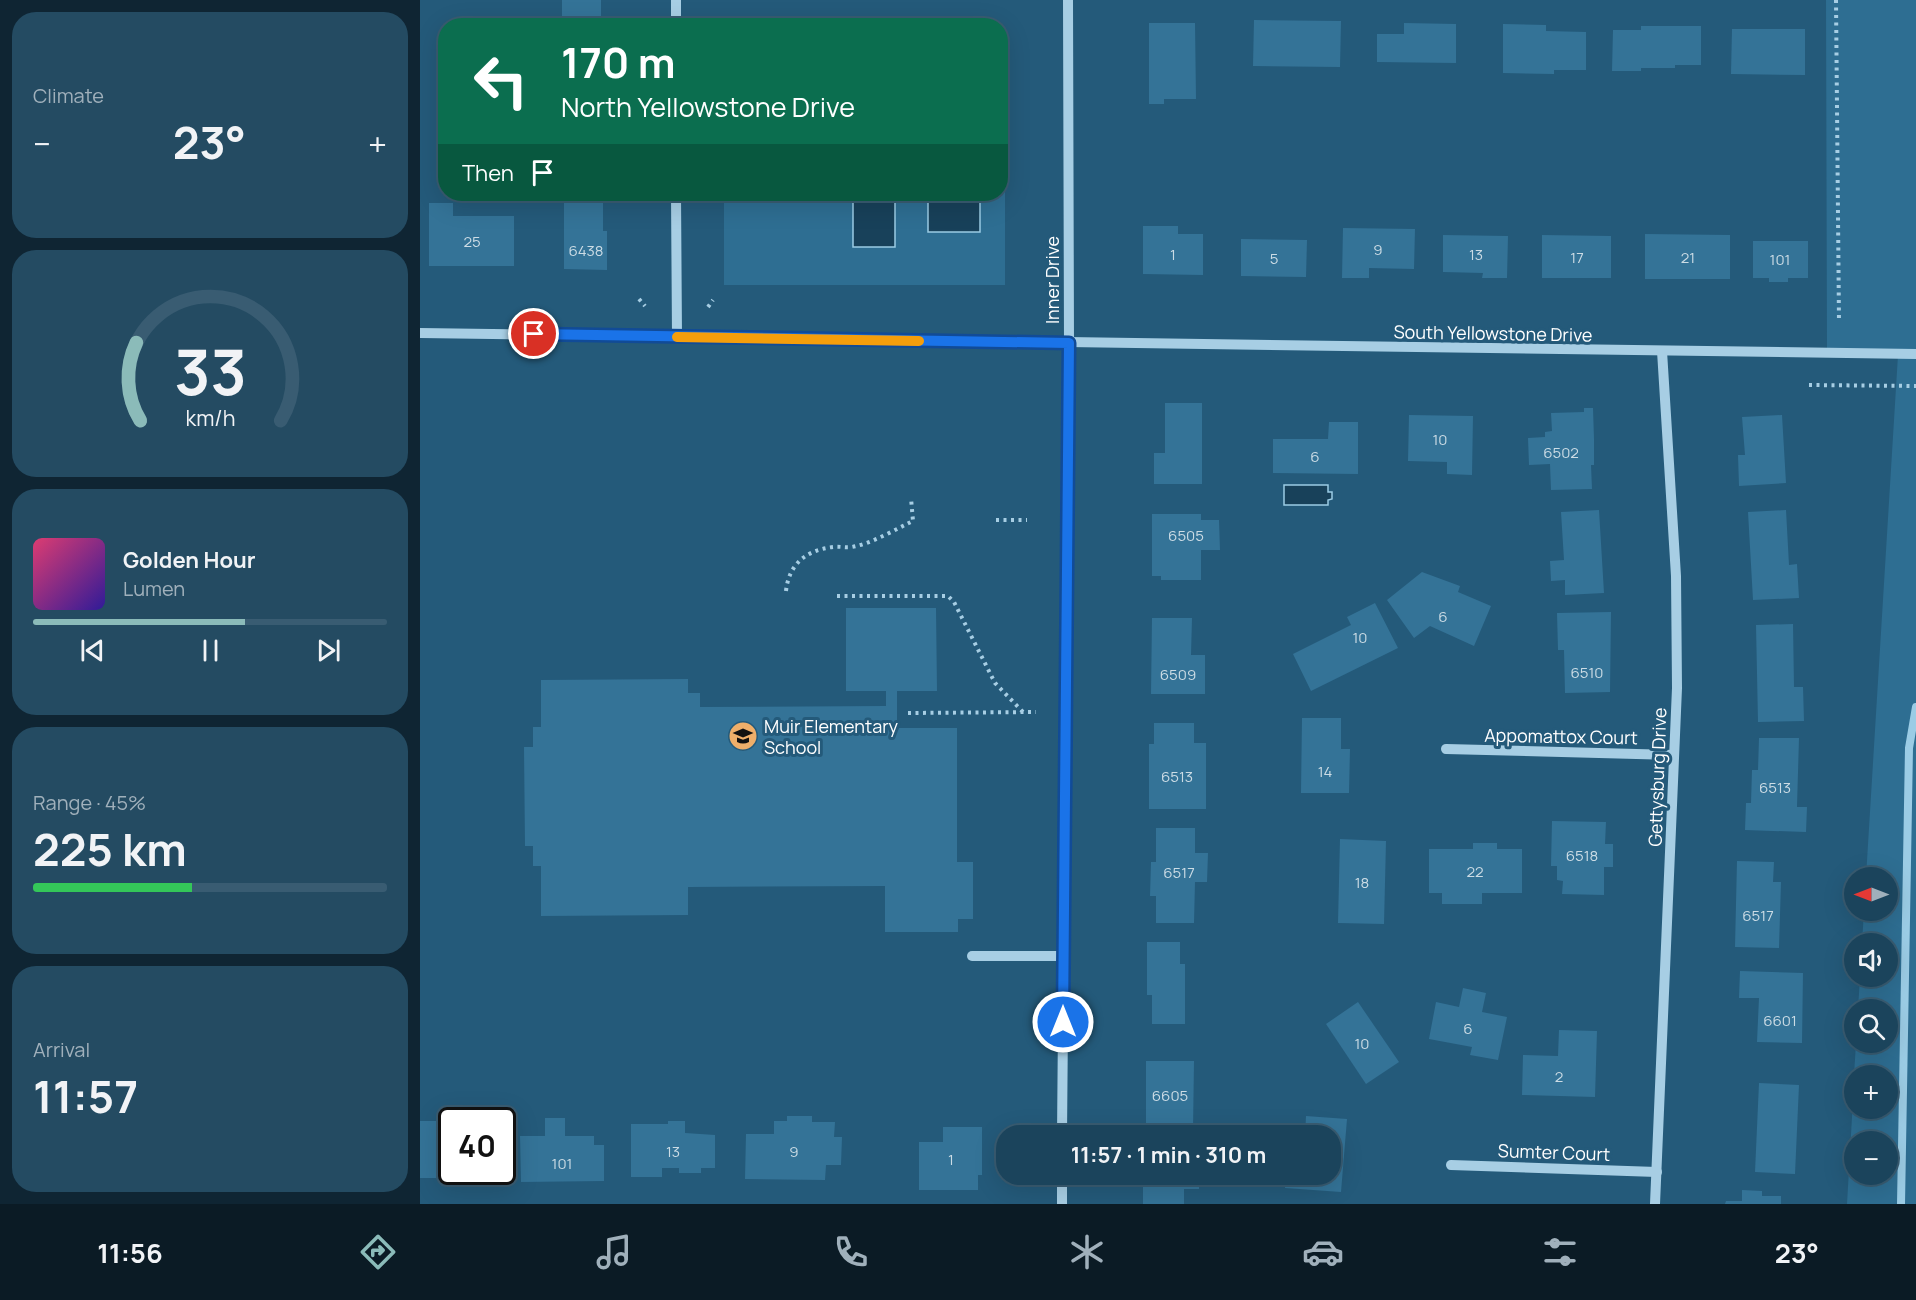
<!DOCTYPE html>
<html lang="en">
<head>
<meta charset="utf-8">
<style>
  :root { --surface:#1b445c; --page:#244b62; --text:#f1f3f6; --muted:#a0b0bb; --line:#395c72; --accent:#8bbbb9 }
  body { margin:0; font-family:Manrope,sans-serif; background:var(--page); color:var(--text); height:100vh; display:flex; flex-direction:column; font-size:22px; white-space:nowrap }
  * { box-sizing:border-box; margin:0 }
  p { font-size:20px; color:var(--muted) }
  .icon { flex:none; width:33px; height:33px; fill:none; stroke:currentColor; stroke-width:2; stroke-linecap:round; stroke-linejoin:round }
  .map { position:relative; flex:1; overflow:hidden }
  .drawer { display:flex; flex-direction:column; gap:12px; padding:12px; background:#0f2533; width:420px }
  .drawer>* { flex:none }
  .hud { position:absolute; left:18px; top:18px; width:570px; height:183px; border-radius:24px; box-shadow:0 6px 24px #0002,0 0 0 2px var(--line); background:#0b6e4f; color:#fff; overflow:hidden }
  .needle { width:39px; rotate:270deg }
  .buttons { position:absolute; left:1424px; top:867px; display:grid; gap:12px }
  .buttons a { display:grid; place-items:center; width:54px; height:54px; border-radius:50%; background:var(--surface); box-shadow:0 6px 24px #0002,0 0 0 2px var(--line); font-size:30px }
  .speed { position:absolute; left:18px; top:1107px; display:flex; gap:12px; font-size:30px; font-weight:700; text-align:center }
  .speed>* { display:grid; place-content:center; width:78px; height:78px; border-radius:50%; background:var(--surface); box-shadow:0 6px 24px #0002,0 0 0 2px var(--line); line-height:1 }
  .speed .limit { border:3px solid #111; border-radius:9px; background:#fff; color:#111 }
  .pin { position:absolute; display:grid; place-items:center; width:51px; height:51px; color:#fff; margin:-26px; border:3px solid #fff; border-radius:50%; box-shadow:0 2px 6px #0007 }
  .me { position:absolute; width:66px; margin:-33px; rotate:0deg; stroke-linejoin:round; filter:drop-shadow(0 0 4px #0008) }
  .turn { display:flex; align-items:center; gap:21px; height:126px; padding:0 24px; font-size:27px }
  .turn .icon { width:78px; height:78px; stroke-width:2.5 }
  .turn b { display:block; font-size:42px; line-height:51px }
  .then { display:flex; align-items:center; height:57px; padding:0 24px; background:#0003; gap:12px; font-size:22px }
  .big { font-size:45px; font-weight:700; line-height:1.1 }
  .drawer .card { flex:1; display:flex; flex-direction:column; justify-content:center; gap:9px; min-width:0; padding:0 21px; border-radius:24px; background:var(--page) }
  .drawer .dial { align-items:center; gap:0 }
  .dial svg { height:156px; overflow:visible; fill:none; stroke:var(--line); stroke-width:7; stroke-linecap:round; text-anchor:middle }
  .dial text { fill:var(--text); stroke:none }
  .song { display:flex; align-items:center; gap:18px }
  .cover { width:72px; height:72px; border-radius:9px; background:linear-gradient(135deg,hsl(340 70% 55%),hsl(250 70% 35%)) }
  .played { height:6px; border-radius:3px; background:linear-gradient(90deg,var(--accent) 60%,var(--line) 60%) }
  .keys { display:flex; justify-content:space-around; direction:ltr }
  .heat { display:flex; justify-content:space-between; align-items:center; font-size:33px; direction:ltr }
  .charge { height:9px; border-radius:4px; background:linear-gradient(90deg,#34c759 45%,var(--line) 0) }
  .trip { position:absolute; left:576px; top:1125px; width:345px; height:60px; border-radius:24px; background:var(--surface); box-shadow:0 6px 24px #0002,0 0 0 2px var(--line); font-weight:700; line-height:60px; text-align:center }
  .dock { display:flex; height:96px; justify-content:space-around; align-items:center; background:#0b1b25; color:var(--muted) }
  .dock .icon { width:42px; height:42px }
  .dock .selected { color:var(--accent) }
  .dock b { font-size:27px; color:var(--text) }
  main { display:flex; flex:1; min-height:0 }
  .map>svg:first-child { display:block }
</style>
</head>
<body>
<main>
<section class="drawer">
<div class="card"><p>Climate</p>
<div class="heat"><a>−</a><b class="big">23°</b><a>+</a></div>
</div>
<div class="card dial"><svg viewBox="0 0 100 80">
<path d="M14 69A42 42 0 1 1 86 69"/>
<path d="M14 69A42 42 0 0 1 12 29" stroke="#8bbbb9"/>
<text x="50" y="56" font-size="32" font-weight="700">33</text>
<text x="50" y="72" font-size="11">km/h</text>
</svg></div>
<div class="card">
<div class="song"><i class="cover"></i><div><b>Golden Hour</b><p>Lumen</p></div></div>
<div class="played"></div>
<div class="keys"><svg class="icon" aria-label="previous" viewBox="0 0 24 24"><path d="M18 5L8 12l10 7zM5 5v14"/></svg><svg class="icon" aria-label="pause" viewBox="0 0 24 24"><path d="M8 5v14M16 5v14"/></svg><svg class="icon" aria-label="next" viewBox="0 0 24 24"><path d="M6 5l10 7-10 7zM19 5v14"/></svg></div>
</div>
<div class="card"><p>Range · 45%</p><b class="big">225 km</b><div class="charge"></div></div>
<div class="card"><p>Arrival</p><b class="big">11:57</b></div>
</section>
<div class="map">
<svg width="1496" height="1204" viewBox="0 0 1496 1204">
  <rect width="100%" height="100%" fill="#245a7a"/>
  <g fill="#2e6e92" fill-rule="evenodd">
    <path d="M 1406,0 L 1496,0 L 1496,1204 L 1427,1204 L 1434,1082 L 1434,1108 L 1467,1108 L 1467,1076 L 1434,1075 L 1436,1043 L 1467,1042 L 1467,1010 L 1438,1009 L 1440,977 L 1467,976 L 1467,944 L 1442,943 L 1444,911 L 1467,910 L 1467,878 L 1446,877 L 1478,355 L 1407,353 ZM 1434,1142 L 1467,1142 L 1467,1174 L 1434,1174 Z"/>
    <path d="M 580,54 L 585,54 L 585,285 L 304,285 L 304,194 L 580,194 Z"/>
  </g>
  <g fill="#18415a" stroke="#9bcce5" stroke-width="1.5">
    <rect x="508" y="194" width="52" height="38"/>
    <rect x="433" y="199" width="42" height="48"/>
    <path d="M 864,485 L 908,485 L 908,492 L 912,492 L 912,499 L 908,500 L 908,505 L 864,505 Z"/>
  </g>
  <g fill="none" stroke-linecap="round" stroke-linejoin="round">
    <path stroke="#9bcce5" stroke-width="8" d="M 1481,1204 L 1489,748 L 1496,707"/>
  </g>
  <g fill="#347397">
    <rect x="142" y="0" width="39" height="26"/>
    <path d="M 834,20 L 921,21 L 920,67 L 833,66 Z"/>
    <path d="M 729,23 L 775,23 L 776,99 L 744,99 L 744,104 L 729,104 Z"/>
    <path d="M 984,23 L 1036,24 L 1036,63 L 957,62 L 957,34 L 984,34 Z"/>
    <path d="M 1083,24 L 1126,25 L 1126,31 L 1166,32 L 1166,70 L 1134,70 L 1134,74 L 1083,73 Z"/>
    <path d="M 1221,26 L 1281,26 L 1281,65 L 1255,65 L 1255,68 L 1221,68 L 1221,71 L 1192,71 L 1193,30 L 1221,30 Z"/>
    <path d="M 1312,29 L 1385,29 L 1385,75 L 1311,74 Z"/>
    <path d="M 144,194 L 183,194 L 183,231 L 187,231 L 187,270 L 144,269 Z"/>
    <path d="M 9,203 L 33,203 L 33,216 L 94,216 L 94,266 L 9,266 Z"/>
    <path d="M 723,226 L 758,226 L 758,234 L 783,234 L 783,275 L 723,274 Z"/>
    <path d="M 923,228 L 995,229 L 994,269 L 949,268 L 949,278 L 922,278 Z"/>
    <path d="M 1225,234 L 1310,235 L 1310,279 L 1225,279 Z"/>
    <path d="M 1023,235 L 1088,236 L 1087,278 L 1062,278 L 1063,273 L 1023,272 Z"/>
    <path d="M 1122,235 L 1191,236 L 1191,278 L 1122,278 Z"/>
    <path d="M 821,239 L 887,240 L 886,277 L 821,276 Z"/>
    <path d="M 1333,241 L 1388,241 L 1388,278 L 1368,278 L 1368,282 L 1349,282 L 1349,278 L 1333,278 Z"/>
    <path d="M 745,403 L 782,403 L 782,484 L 734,484 L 734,453 L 745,453 Z"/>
    <path d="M 1164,408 L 1173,408 L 1174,439 L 1174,465 L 1171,465 L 1172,489 L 1131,490 L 1130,464 L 1109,465 L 1108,438 L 1125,437 L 1125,432 L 1132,431 L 1131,413 L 1164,412 Z"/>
    <path d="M 989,415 L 1053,416 L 1052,475 L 1027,474 L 1027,462 L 988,461 Z"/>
    <path d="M 1362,415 L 1366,483 L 1319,486 L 1318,455 L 1325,455 L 1322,417 Z"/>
    <path d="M 909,422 L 938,422 L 938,474 L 853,473 L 853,439 L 908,439 Z"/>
    <path d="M 1179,510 L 1184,593 L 1145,595 L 1145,580 L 1131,581 L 1130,561 L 1144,560 L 1141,512 Z"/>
    <path d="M 1366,510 L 1369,565 L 1377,564 L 1379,598 L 1333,600 L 1328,512 Z"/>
    <path d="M 732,514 L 781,514 L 781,520 L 799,520 L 800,550 L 781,550 L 781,580 L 741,580 L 741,576 L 732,576 Z"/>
    <path d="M 1002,572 L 1040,586 L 1038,592 L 1071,606 L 1054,646 L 1010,626 L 994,638 L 967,600 Z"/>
    <path d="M 955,603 L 978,648 L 891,691 L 873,654 L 931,625 L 927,617 Z"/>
    <path d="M 426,608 L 516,608 L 517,691 L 477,691 L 477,728 L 537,728 L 537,862 L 553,862 L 553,919 L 538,919 L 538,932 L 465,932 L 465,886 L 268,887 L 268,915 L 121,916 L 121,866 L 113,866 L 113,846 L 105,846 L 104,747 L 113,747 L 113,727 L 121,727 L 121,680 L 268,679 L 268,693 L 280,693 L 280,707 L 466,706 L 466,691 L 426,691 Z"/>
    <path d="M 1191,612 L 1190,692 L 1145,693 L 1144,650 L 1138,650 L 1137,613 Z"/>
    <path d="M 732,618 L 772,618 L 771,655 L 785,655 L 785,694 L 731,694 Z"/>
    <path d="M 1373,624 L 1374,687 L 1383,687 L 1384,721 L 1338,722 L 1336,625 Z"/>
    <path d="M 882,718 L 921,718 L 921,749 L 930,749 L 929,793 L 881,793 Z"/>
    <path d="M 734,723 L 774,723 L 774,743 L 786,743 L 786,809 L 729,809 L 729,744 L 734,744 Z"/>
    <path d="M 1339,738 L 1379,738 L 1377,807 L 1387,807 L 1386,832 L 1325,830 L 1326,803 L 1331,803 L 1332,770 L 1338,770 Z"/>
    <path d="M 1132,821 L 1186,822 L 1185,844 L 1193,844 L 1193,867 L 1184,867 L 1184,895 L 1142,894 L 1143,881 L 1137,880 L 1137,866 L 1131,866 Z"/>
    <path d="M 736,828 L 775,828 L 775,853 L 788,853 L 787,882 L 775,882 L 774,923 L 736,923 L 736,896 L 730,896 L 731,862 L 736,862 Z"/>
    <path d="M 920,839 L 966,841 L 964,924 L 918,923 Z"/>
    <path d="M 1053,843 L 1077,843 L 1077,849 L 1102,849 L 1102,893 L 1062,893 L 1062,904 L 1022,904 L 1022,893 L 1009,893 L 1009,849 L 1053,849 Z"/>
    <path d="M 1317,861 L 1354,862 L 1353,882 L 1361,882 L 1359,948 L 1315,947 Z"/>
    <path d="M 727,942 L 760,942 L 760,964 L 765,964 L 765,1024 L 732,1024 L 732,995 L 727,995 Z"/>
    <path d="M 1320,971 L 1383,973 L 1382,1043 L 1337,1042 L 1339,998 L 1319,998 Z"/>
    <path d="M 1043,988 L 1066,993 L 1062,1012 L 1087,1017 L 1078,1060 L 1050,1055 L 1052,1047 L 1009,1039 L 1016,1002 L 1039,1007 Z"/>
    <path d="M 938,1002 L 979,1062 L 946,1084 L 906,1024 Z"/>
    <path d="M 1139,1030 L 1177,1031 L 1175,1097 L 1102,1095 L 1103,1055 L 1138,1056 Z"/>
    <path d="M 726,1061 L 774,1061 L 773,1130 L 730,1130 L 726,1128 Z"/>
    <path d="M 1339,1083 L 1379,1085 L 1375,1174 L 1335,1172 Z"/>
    <path d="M 367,1116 L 392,1116 L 392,1122 L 415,1122 L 414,1137 L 422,1137 L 421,1165 L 406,1165 L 405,1180 L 325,1179 L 326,1134 L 354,1134 L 354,1121 L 367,1121 Z"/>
    <path d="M 886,1116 L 927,1119 L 921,1192 L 865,1188 L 866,1174 L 910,1174 L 910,1136 L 885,1136 Z"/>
    <path d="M 125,1118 L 145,1118 L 145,1136 L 174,1136 L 174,1145 L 184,1145 L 184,1181 L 101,1182 L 100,1136 L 125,1136 Z"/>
    <path d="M 0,1121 L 32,1121 L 32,1167 L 16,1167 L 16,1178 L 0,1178 Z"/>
    <path d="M 248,1121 L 265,1121 L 265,1133 L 295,1135 L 295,1168 L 281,1168 L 281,1173 L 259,1173 L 259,1168 L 242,1168 L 242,1177 L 211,1177 L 211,1124 L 248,1124 Z"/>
    <path d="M 523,1127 L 562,1127 L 562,1175 L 558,1175 L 558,1190 L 499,1190 L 499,1142 L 523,1142 Z"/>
    <path d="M 723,1174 L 779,1174 L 779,1189 L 764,1189 L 764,1204 L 723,1204 Z"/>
    <path d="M 1322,1190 L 1342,1191 L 1342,1196 L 1361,1196 L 1361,1204 L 1305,1204 L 1306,1201 L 1322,1201 Z"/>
  </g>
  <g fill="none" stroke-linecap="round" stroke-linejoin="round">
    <g stroke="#a7cee4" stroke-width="4" stroke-dasharray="3 4.5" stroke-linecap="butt">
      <path d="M 1416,0 L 1419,322"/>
      <path d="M 219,299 L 225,306"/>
      <path d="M 288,307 L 293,300"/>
      <path d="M 1389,385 L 1496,386"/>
      <path d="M 576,520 L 607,520"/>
      <path d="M 366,591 C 369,564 386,550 413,547 C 419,546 425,548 432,547 C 453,543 474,530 493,521 L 491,498"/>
      <path d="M 417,596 L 528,596 L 534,602 L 575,683 L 603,712"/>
      <path d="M 488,713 L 616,712"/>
    </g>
    <g stroke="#a7cee4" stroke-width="10">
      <path d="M 256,0 L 256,26"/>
      <path d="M 256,194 L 257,337"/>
      <path d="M 0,333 L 1496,354"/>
      <path d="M 1026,749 L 1254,755"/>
      <path d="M 552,956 L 643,956"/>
      <path d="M 642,1136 L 649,343 L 648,0"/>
      <path d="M 1031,1165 L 1237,1172"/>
      <path d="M 642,1174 L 642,1204"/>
      <path d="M 1235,1204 L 1257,688 L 1256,576 L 1242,351"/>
    </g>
  </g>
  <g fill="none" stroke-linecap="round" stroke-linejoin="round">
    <g stroke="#114b97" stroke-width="15">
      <path id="route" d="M 114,334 L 649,343 L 643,1022"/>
    </g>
    <use href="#route" stroke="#1a73e8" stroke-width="10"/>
    <path stroke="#f59e0b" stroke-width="10" d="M 257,337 L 499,341"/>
  </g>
  <defs>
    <g id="school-disc" transform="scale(1.5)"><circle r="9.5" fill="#efaf6a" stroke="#245a7a"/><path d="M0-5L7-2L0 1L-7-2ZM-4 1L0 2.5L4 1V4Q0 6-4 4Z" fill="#111"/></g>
  </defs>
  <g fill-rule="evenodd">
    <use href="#school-disc" x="323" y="736"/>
  </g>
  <g text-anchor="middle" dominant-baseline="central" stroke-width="6" stroke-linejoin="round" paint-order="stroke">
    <g font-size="15" fill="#ccdce5">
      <text x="52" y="241">25</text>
      <text x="958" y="249">9</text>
      <text x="166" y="250">6438</text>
      <text x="753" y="254">1</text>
      <text x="1056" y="254">13</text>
      <text x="1157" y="257">17</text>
      <text x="1268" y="257">21</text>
      <text x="854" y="258">5</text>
      <text x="1360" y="259">101</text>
      <text x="1020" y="439">10</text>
      <text x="1141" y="452">6502</text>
      <text x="895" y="456">6</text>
      <text x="766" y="535">6505</text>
      <text x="1023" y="616">6</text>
      <text x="940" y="637">10</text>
      <text x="1167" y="672">6510</text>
      <text x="758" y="674">6509</text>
      <text x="905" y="771">14</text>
      <text x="757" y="776">6513</text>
      <text x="1355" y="787">6513</text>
      <text x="1162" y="855">6518</text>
      <text x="1055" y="871">22</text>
      <text x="759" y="872">6517</text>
      <text x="942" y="882">18</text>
      <text x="1338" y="915">6517</text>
      <text x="1360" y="1020">6601</text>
      <text x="1048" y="1028">6</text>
      <text x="942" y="1043">10</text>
      <text x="1139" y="1076">2</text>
      <text x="750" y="1095">6605</text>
      <text x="253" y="1151">13</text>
      <text x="374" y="1151">9</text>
      <text x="531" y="1159">1</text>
      <text x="142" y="1163">101</text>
    </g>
    <g font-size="18" fill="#fff" stroke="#245a7a">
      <text transform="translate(632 280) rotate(-90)">Inner Drive</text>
      <text transform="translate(1073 333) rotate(1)">South Yellowstone Drive</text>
      <text transform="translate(1141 736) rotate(1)">Appomattox Court</text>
      <text transform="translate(1237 777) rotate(-88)">Gettysburg Drive</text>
      <text transform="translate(1134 1152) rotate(2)">Sumter Court</text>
    </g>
    <g font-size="18" fill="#fff" stroke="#245a7a" text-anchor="start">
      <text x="344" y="726">Muir Elementary<tspan x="344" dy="21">School</tspan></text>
    </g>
  </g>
</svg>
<div class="buttons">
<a><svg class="needle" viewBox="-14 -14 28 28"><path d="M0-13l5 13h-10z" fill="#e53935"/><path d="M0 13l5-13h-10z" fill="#a0b0bb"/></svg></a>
<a><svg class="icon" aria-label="sound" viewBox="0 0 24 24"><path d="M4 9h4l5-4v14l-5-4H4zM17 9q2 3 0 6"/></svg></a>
<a><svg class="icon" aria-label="search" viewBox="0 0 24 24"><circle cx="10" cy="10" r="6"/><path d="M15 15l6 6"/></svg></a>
<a>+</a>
<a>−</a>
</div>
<div class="speed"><div class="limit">40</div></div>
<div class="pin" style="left:114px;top:334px;background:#d93025"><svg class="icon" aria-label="arrive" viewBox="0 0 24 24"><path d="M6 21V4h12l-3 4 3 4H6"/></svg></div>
<svg class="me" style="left:643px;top:1022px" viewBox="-20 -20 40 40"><circle r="17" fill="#1a73e8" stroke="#fff" stroke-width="3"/><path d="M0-11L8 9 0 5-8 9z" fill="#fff"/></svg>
<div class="trip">11:57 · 1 min · 310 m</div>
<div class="hud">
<div class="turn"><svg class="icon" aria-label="left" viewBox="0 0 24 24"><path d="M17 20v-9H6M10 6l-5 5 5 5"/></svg><div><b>170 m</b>North Yellowstone Drive</div></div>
<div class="then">Then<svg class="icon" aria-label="arrive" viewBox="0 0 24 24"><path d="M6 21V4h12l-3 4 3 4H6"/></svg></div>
</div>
</div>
</main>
<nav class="dock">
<b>11:56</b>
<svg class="icon selected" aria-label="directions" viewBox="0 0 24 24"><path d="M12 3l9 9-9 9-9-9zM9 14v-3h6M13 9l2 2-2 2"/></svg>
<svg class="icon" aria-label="music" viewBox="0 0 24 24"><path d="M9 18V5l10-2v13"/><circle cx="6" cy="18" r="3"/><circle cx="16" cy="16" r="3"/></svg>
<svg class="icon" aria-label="phone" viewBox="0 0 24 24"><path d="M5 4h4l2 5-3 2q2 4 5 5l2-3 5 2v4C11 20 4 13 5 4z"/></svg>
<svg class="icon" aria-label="climate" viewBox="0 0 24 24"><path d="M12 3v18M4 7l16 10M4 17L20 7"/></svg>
<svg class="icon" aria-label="car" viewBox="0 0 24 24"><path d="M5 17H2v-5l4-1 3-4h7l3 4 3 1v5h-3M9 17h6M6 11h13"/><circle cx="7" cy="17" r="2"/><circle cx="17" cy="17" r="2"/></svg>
<svg class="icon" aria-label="filters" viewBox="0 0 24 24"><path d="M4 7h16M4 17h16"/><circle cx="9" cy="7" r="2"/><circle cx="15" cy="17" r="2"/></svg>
<b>23°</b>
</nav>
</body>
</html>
